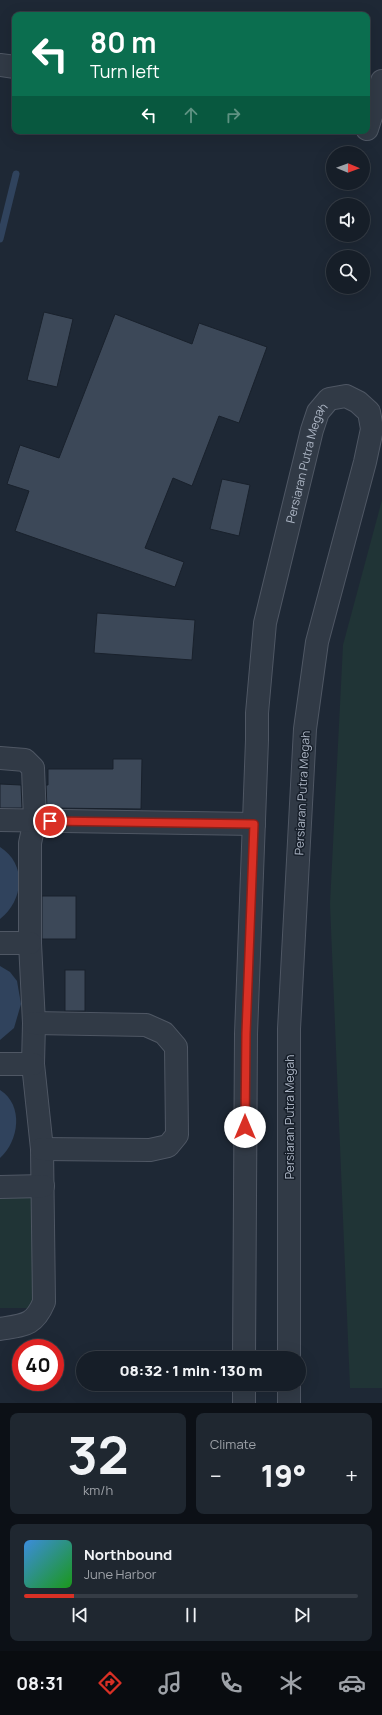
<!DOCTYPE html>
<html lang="en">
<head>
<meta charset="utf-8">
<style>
  :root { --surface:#161e28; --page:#1f2730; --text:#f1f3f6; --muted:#9ea2a8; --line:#353c45; --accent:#d93025 }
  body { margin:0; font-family:Manrope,sans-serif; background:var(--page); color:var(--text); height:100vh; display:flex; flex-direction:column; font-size:15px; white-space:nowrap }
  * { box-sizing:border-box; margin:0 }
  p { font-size:13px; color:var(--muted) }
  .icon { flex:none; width:22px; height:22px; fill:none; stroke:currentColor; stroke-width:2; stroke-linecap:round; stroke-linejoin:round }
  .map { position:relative; height:1403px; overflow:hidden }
  .sheet { display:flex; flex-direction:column; gap:10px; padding:10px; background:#0c1016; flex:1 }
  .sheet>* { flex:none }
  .guide { position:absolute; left:12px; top:12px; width:358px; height:122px; border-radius:8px; box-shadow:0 4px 16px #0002,0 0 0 1px var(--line); background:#0b6e4f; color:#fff; overflow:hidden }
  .needle { width:26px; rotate:91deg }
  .fabs { position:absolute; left:326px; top:146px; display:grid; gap:8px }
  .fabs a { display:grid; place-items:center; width:44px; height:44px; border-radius:50%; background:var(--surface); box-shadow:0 4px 16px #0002,0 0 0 1px var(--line); font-size:20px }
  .speed { position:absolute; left:12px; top:1339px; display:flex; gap:8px; font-size:20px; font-weight:700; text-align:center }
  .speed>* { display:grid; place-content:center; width:52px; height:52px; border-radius:50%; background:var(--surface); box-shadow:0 4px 16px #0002,0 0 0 1px var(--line); line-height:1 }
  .speed .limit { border:6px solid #d22; background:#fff; color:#111 }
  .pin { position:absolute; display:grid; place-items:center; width:34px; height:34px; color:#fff; margin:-17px; border:2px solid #fff; border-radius:50%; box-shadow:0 1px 4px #0007 }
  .me { position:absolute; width:44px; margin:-22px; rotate:0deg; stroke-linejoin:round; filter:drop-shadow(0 0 3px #0008) }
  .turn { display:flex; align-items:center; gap:14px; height:84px; padding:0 12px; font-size:18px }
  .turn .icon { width:52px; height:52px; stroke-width:2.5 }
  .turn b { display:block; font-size:28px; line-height:34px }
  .lanes { display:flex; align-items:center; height:38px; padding:0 12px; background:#0003; justify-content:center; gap:20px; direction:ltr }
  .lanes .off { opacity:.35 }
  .big { font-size:30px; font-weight:800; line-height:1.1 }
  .sheet .tile { flex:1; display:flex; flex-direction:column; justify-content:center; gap:6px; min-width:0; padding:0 14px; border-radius:8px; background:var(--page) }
  .sheet .dial { align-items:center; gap:0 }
  .dial b { font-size:52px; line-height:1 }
  .song { display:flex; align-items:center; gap:12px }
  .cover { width:48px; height:48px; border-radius:6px; background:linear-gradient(135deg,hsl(210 70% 55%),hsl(120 70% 35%)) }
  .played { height:4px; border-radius:2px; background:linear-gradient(90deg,var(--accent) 15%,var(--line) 15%) }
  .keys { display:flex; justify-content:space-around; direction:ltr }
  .heat { display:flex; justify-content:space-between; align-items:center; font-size:22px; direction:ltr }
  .sheet .tiles { flex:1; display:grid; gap:10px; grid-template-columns:1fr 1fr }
  .tile:last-child { grid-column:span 2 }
  .trip { position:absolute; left:76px; top:1351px; width:230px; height:40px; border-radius:20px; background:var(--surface); box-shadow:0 4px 16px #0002,0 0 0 1px var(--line); font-weight:800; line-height:40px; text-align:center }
  .menu { display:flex; height:64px; justify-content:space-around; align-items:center; background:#090c10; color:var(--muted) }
  .menu .icon { width:28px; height:28px }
  .menu .selected { color:var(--accent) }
  .menu b { font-size:18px; color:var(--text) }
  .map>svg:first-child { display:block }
</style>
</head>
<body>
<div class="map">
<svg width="382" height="1403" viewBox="0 0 382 1403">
  <rect width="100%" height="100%" fill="#1e2835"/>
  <g fill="#203436">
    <path d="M 382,500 L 382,1388 L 350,1388 L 330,904 L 343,645 Z"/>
    <path d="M 0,1196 L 34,1196 L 32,1308 L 0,1308 Z"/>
  </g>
  <g fill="#30435d">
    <path d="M 0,847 C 27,864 24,900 0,919 Z"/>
    <path d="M 0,966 L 10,972 L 17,981 L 21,1004 L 14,1028 L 0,1040 Z"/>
    <path d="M 0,1090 C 24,1105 19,1141 0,1158 Z"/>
  </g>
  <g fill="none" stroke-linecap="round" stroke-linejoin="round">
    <path stroke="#30435d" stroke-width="7" d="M 0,239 L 16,174"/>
  </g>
  <g fill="#3c4858" stroke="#19212c">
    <path d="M 44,312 L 73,319 L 57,387 L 27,380 Z"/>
    <path d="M 115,314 L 192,344 L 199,323 L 267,347 L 239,423 L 219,416 L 192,486 L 173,478 L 145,548 L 184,562 L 175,587 L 15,531 L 29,491 L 7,484 L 20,445 L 59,458 Z"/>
    <path d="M 222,479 L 250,485 L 239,536 L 210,529 Z"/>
    <path d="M 97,613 L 195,620 L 192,660 L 94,653 Z"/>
    <path d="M 113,759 L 142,759 L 141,809 L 47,808 L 46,785 L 48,785 L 48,769 L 113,769 Z"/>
    <path d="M 0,784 L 21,785 L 22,808 L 0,808 Z"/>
    <rect x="42" y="896" width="34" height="43"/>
    <rect x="65" y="970" width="20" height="41"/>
  </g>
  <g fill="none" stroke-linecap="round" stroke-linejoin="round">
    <g stroke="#4f5764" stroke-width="24">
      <g id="minor">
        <path d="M 0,65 L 15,67"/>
        <path d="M 367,129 L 382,81"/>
        <path d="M 0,758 L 25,760 L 33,768 L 35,820 L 30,843 L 30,943 L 34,1023 L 33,1064 L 42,1149 L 44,1302 C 34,1326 24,1325 0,1329"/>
        <path d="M 0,820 L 254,824"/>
        <path d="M 0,943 L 30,943"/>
        <path d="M 34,1023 L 146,1025 L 164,1033 L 176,1047 L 177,1135 L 168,1146 L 150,1150 L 42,1149"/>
        <path d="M 0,1064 L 33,1064"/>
        <path d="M 0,1187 L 43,1186"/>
        <path id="s1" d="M 244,1358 L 246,1034 L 257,740 L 257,713 L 265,623 L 312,430 L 318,412 L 329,399 L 346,396 L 358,402 L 369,412 L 372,429 L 365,462 L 317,642 L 305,729 L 289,1029 L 289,1358"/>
        <path d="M 289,1384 L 289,1403"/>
        <path d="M 244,1403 L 244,1384"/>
      </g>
    </g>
    <use href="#minor" stroke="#313a46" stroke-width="22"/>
  </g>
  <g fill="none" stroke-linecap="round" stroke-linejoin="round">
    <g stroke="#8d1f18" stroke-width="10">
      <path id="route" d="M 50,821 L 254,824 L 246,1034 L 245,1127"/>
    </g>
    <use href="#route" stroke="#d93025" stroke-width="7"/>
  </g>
  <g text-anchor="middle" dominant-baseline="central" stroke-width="3" stroke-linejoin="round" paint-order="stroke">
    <g font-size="12" fill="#abb4c3" stroke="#171f2a">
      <text stroke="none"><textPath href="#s1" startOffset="901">Persiaran Putra Megah</textPath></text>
      <text transform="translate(302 793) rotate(-87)">Persiaran Putra Megah</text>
      <text transform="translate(289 1117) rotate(-90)">Persiaran Putra Megah</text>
    </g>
  </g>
</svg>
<div class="fabs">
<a><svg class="needle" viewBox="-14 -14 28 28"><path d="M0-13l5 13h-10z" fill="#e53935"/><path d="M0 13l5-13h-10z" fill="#9ea2a8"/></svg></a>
<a><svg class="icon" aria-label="sound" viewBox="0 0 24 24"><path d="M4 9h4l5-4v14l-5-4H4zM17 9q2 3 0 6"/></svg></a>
<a><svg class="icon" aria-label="search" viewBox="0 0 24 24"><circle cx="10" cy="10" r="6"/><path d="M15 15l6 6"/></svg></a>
</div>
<div class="speed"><div class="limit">40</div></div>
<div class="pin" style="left:50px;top:821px;background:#d93025"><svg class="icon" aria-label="arrive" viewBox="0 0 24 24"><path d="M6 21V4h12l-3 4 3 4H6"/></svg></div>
<svg class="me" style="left:245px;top:1127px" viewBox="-20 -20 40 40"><circle r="19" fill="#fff"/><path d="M0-13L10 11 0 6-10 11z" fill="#d93025"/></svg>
<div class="trip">08:32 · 1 min · 130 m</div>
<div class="guide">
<div class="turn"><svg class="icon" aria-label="left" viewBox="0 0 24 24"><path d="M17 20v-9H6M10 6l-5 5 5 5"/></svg><div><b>80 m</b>Turn left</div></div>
<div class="lanes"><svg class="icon" aria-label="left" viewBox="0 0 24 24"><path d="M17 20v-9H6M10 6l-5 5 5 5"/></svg><svg class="icon off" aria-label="ahead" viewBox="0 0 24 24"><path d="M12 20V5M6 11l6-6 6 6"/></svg><svg class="icon off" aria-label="right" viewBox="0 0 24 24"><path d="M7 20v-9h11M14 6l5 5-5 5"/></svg></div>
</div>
</div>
<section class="sheet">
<div class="tiles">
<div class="tile dial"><b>32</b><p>km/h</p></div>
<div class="tile"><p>Climate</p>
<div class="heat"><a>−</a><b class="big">19°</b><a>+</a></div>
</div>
<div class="tile">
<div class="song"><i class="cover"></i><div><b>Northbound</b><p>June Harbor</p></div></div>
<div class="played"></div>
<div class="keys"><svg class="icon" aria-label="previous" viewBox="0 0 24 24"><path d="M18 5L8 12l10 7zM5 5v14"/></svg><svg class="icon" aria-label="pause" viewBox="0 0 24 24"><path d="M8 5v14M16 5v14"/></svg><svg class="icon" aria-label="next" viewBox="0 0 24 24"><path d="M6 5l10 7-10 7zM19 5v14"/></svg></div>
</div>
</div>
</section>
<nav class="menu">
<b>08:31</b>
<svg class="icon selected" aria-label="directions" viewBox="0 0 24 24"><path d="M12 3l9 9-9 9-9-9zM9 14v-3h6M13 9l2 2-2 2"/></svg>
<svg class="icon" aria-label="music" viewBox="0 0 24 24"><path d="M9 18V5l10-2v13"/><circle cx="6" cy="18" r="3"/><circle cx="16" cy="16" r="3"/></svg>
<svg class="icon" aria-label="phone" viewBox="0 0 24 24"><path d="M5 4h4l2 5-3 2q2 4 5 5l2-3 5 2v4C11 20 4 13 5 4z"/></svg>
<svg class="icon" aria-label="climate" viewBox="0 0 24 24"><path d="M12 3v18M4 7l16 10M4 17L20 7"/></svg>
<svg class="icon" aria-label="car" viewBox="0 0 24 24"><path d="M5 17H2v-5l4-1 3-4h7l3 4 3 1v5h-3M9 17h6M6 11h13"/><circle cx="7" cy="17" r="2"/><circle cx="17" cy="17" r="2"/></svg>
</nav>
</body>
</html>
